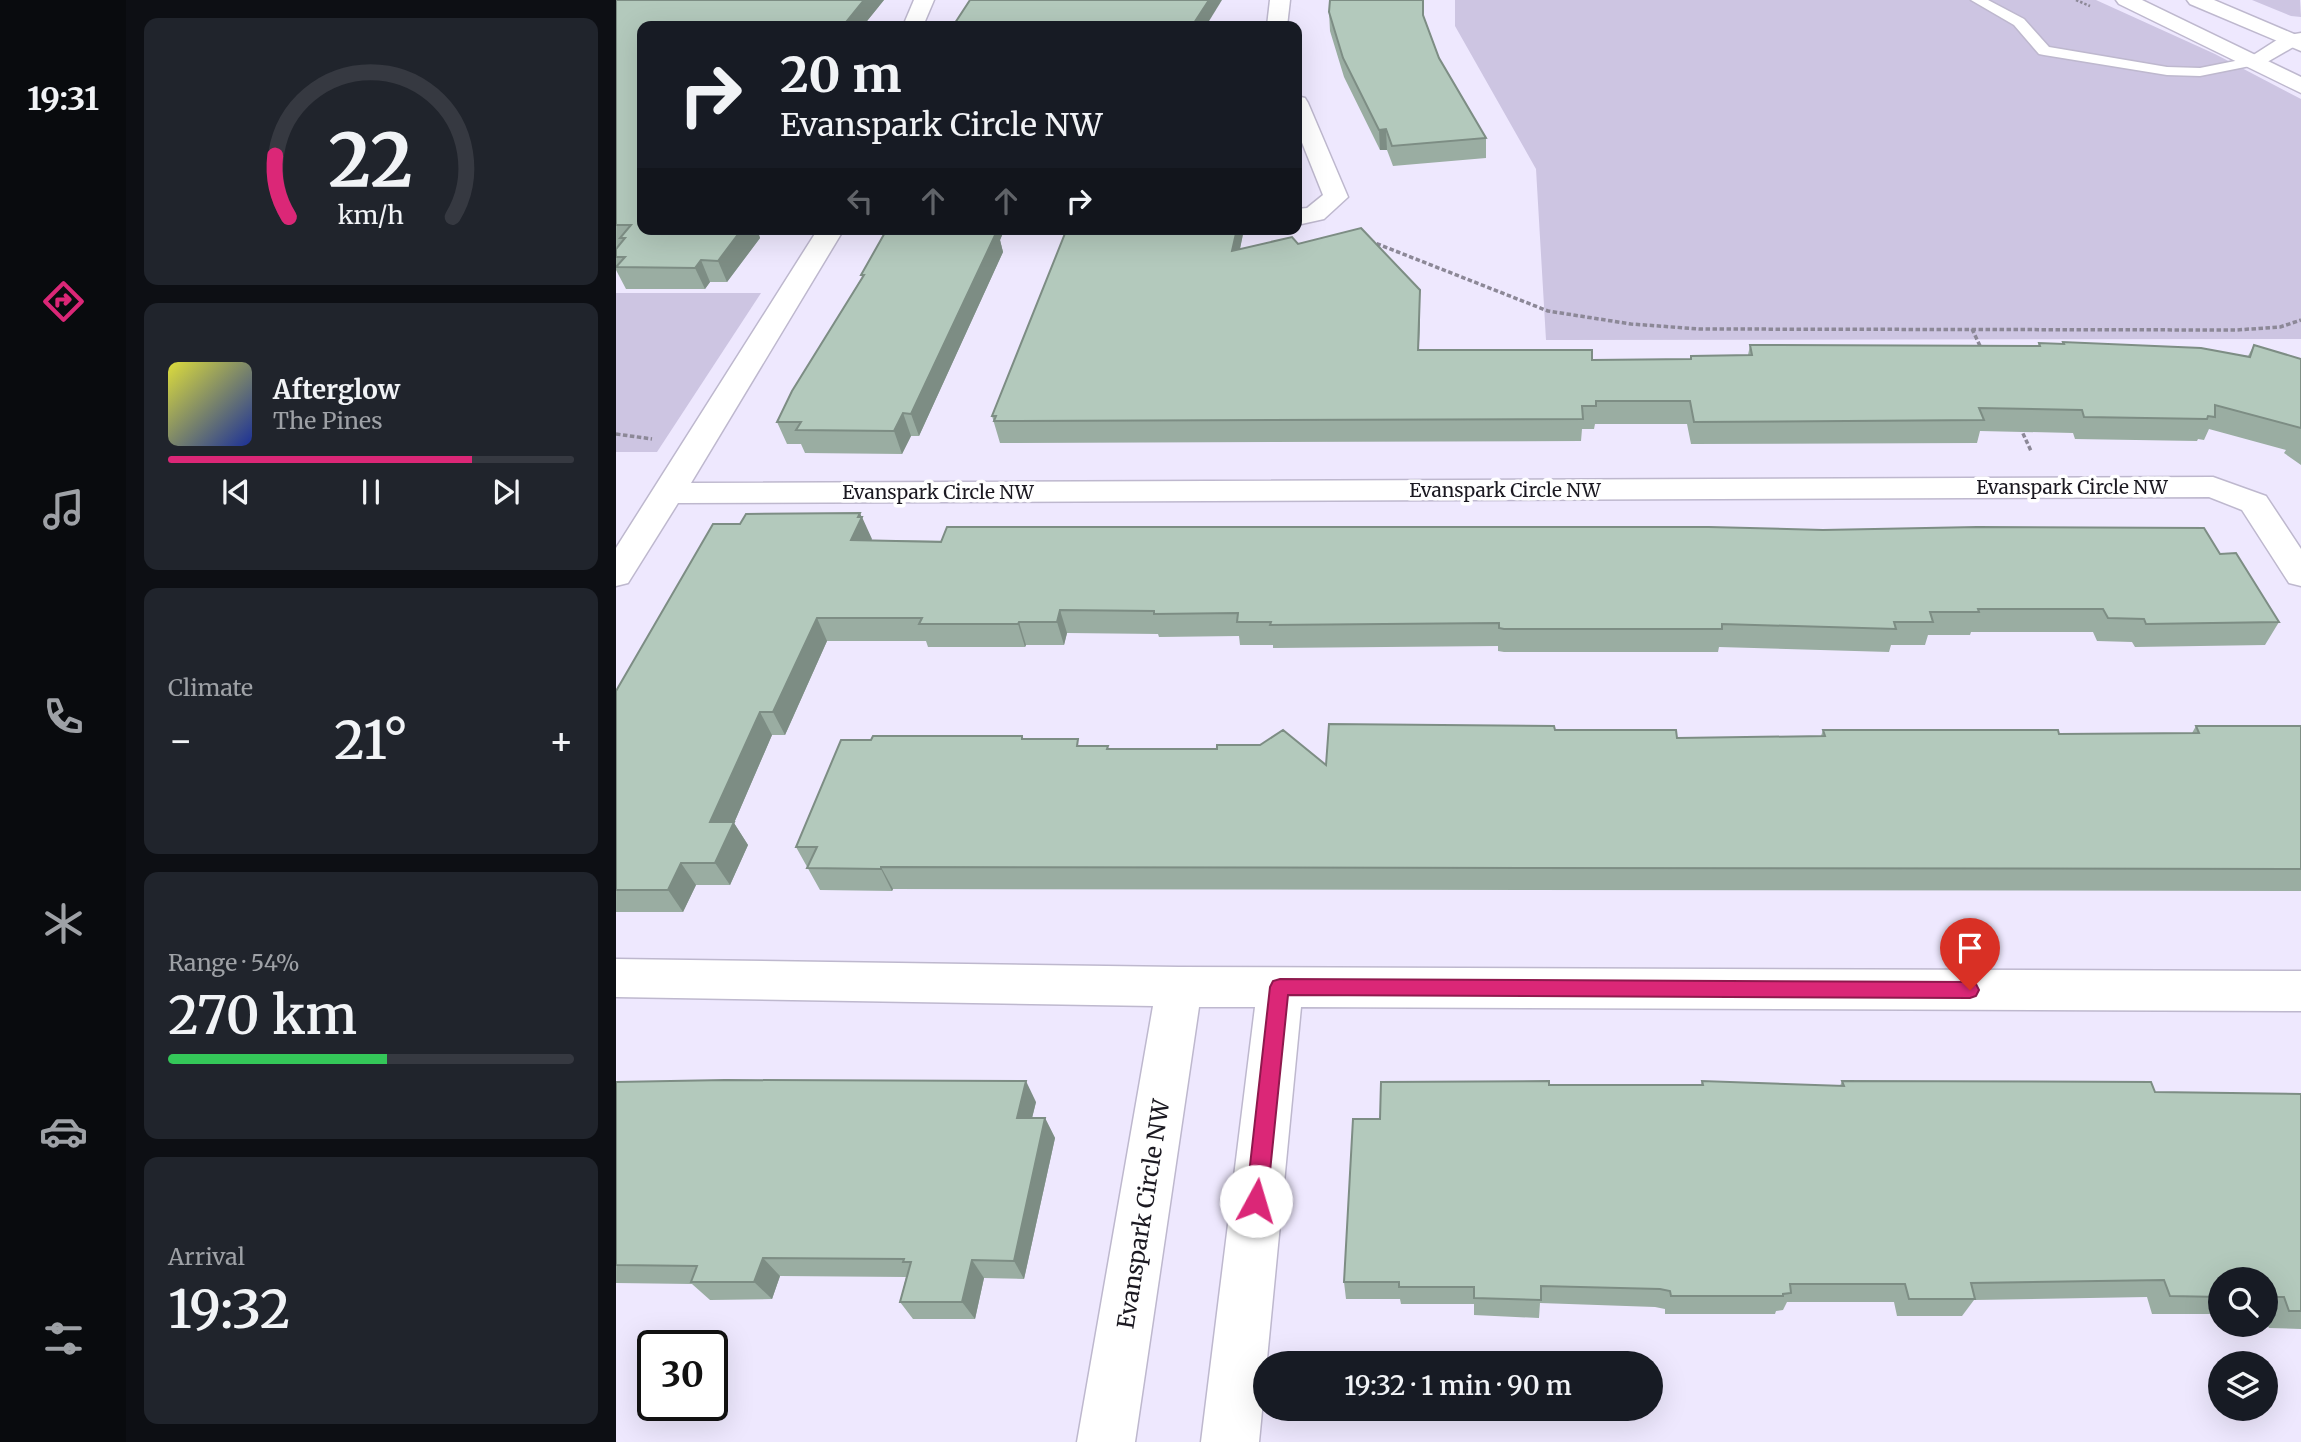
<!DOCTYPE html>
<html lang="en">
<head>
<meta charset="utf-8">
<style>
  :root { --surface:#171b24; --page:#20242c; --text:#f1f3f6; --muted:#9ea1a6; --line:#363941; --accent:#db2777 }
  body { margin:0; font-family:Merriweather,serif; background:var(--page); color:var(--text); height:100vh; display:flex; flex-direction:column; font-size:26px; white-space:nowrap }
  * { box-sizing:border-box; margin:0 }
  p { font-size:23px; color:var(--muted) }
  .icon { flex:none; width:38px; height:38px; fill:none; stroke:currentColor; stroke-width:2; stroke-linecap:round; stroke-linejoin:round }
  .map { position:relative; flex:1; overflow:hidden }
  .panel { display:flex; flex-direction:column; gap:18px; padding:18px; background:#0d0f14; width:490px }
  .panel>* { flex:none }
  .hud { position:absolute; left:21px; top:21px; width:665px; height:214px; border-radius:14px; box-shadow:0 7px 28px #0002; background:#171b24; color:var(--text); overflow:hidden }
  .controls { position:absolute; left:1592px; top:1267px; display:grid; gap:14px }
  .controls a { display:grid; place-items:center; width:70px; height:70px; border-radius:50%; background:var(--surface); box-shadow:0 7px 28px #0002; font-size:35px }
  .speed { position:absolute; left:21px; top:1330px; display:flex; gap:14px; font-size:35px; font-weight:700; text-align:center }
  .speed>* { display:grid; place-content:center; width:91px; height:91px; border-radius:50%; background:var(--surface); box-shadow:0 7px 28px #0002; line-height:1 }
  .speed .limit { border:4px solid #111; border-radius:10px; background:#fff; color:#111 }
  .pin { position:absolute; display:grid; place-items:center; width:60px; height:60px; color:#fff; margin:-72px -30px; border-radius:50% 50% 50% 0; rotate:-45deg; box-shadow:0 0 7px #0007 }
  .pin .icon { rotate:45deg }
  .me { position:absolute; width:77px; margin:-38px; rotate:6deg; stroke-linejoin:round; filter:drop-shadow(0 0 5px #0008) }
  .turn { display:flex; align-items:center; gap:24px; height:147px; padding:0 28px; font-size:32px }
  .turn .icon { width:91px; height:91px; stroke-width:2.5 }
  .turn b { display:block; font-size:49px; line-height:60px }
  .lanes { display:flex; align-items:center; height:66px; padding:0 28px; background:#0003; justify-content:center; gap:35px; direction:ltr }
  .lanes .off { opacity:.35 }
  .big { font-size:52px; font-weight:600; line-height:1.1 }
  .panel .card { flex:1; display:flex; flex-direction:column; justify-content:center; gap:10px; min-width:0; padding:0 24px; border-radius:14px; background:var(--page) }
  .panel .dial { align-items:center; gap:0 }
  .dial svg { height:182px; overflow:visible; fill:none; stroke:var(--line); stroke-width:7; stroke-linecap:round; text-anchor:middle }
  .dial text { fill:var(--text); stroke:none }
  .song { display:flex; align-items:center; gap:21px }
  .cover { width:84px; height:84px; border-radius:10px; background:linear-gradient(135deg,hsl(60 70% 55%),hsl(230 70% 35%)) }
  .played { height:7px; border-radius:4px; background:linear-gradient(90deg,var(--accent) 75%,var(--line) 75%) }
  .keys { display:flex; justify-content:space-around; direction:ltr }
  .heat { display:flex; justify-content:space-between; align-items:center; font-size:38px; direction:ltr }
  .charge { height:10px; border-radius:5px; background:linear-gradient(90deg,#34c759 54%,var(--line) 0) }
  .trip { position:absolute; left:637px; top:1351px; width:410px; height:70px; border-radius:35px; background:var(--surface); box-shadow:0 7px 28px #0002; font-weight:600; line-height:70px; text-align:center }
  main { display:flex; flex:1; min-height:0 }
  .menu { display:flex; flex-direction:column; width:126px; justify-content:space-around; align-items:center; background:#090b0e; color:var(--muted) }
  .menu .icon { width:49px; height:49px }
  .menu .active { color:var(--accent) }
  .menu b { font-size:32px; color:var(--text) }
  .map>svg:first-child { display:block }
</style>
</head>
<body>
<main>
<nav class="menu">
<b>19:31</b>
<svg class="icon active" aria-label="directions" viewBox="0 0 24 24"><path d="M12 3l9 9-9 9-9-9zM9 14v-3h6M13 9l2 2-2 2"/></svg>
<svg class="icon" aria-label="music" viewBox="0 0 24 24"><path d="M9 18V5l10-2v13"/><circle cx="6" cy="18" r="3"/><circle cx="16" cy="16" r="3"/></svg>
<svg class="icon" aria-label="phone" viewBox="0 0 24 24"><path d="M5 4h4l2 5-3 2q2 4 5 5l2-3 5 2v4C11 20 4 13 5 4z"/></svg>
<svg class="icon" aria-label="climate" viewBox="0 0 24 24"><path d="M12 3v18M4 7l16 10M4 17L20 7"/></svg>
<svg class="icon" aria-label="car" viewBox="0 0 24 24"><path d="M5 17H2v-5l4-1 3-4h7l3 4 3 1v5h-3M9 17h6M6 11h13"/><circle cx="7" cy="17" r="2"/><circle cx="17" cy="17" r="2"/></svg>
<svg class="icon" aria-label="filters" viewBox="0 0 24 24"><path d="M4 7h16M4 17h16"/><circle cx="9" cy="7" r="2"/><circle cx="15" cy="17" r="2"/></svg>
</nav>
<section class="panel">
<div class="card dial"><svg viewBox="0 0 100 80">
<path d="M14 69A42 42 0 1 1 86 69"/>
<path d="M14 69A42 42 0 0 1 8 42" stroke="#db2777"/>
<text x="50" y="56" font-size="32" font-weight="700">22</text>
<text x="50" y="72" font-size="11">km/h</text>
</svg></div>
<div class="card">
<div class="song"><i class="cover"></i><div><b>Afterglow</b><p>The Pines</p></div></div>
<div class="played"></div>
<div class="keys"><svg class="icon" aria-label="previous" viewBox="0 0 24 24"><path d="M18 5L8 12l10 7zM5 5v14"/></svg><svg class="icon" aria-label="pause" viewBox="0 0 24 24"><path d="M8 5v14M16 5v14"/></svg><svg class="icon" aria-label="next" viewBox="0 0 24 24"><path d="M6 5l10 7-10 7zM19 5v14"/></svg></div>
</div>
<div class="card"><p>Climate</p>
<div class="heat"><a>−</a><b class="big">21°</b><a>+</a></div>
</div>
<div class="card"><p>Range · 54%</p><b class="big">270 km</b><div class="charge"></div></div>
<div class="card"><p>Arrival</p><b class="big">19:32</b></div>
</section>
<div class="map">
<svg width="1685" height="1442" viewBox="0 0 1685 1442">
  <rect width="100%" height="100%" fill="#eee8fe"/>
  <g fill="#cdc5e2">
    <path d="M 839,0 L 1480,0 L 1599,54 L 1685,99 L 1685,339 L 930,340 L 920,169 L 839,26 Z"/>
    <path d="M 1636,0 L 1684,0 L 1685,17 L 1675,16 Z"/>
    <path d="M 0,293 L 145,293 L 41,452 L 0,452 Z"/>
  </g>
  <g fill="none" stroke-linecap="round" stroke-linejoin="round">
    <g stroke="#beb8ce" stroke-width="3">
      <path id="service" d="M 1355,0 L 1372,0 L 1408,19 L 1433,47 L 1551,67 L 1584,68 L 1639,57 L 1646,61 L 1639,65 L 1584,76 L 1551,75 L 1428,55 L 1423,54 L 1398,25 Z"/>
    </g>
    <g stroke="#beb8ce" stroke-width="3">
      <g id="minor">
        <path d="M 298,0 L 318,0 L 307,26 L 287,26 Z"/>
        <path d="M 654,0 L 674,0 L 671,26 L 651,26 Z"/>
        <path d="M 681,96 L 689,98 L 692,103 L 732,197 L 708,219 L 681,225 L 681,209 L 691,208 L 707,195 L 681,130 Z"/>
        <path d="M 202,229 L 228,229 L 75,483 L 1597,477 L 1650,496 L 1685,549 L 1685,586 L 1673,583 L 1626,510 L 1593,497 L 62,503 L 12,583 L 0,586 L 0,548 Z"/>
        <path d="M 0,959 L 563,967 L 1685,971 L 1685,1011 L 685,1007 L 643,1442 L 585,1442 L 639,1007 L 583,1007 L 519,1442 L 461,1442 L 537,1006 L 0,997 Z"/>
      </g>
    </g>
    <g stroke="#beb8ce" stroke-width="3">
      <path id="tertiary" d="M 1685,33 L 1685,45 L 1679,46 L 1646,65 L 1632,65 L 1628,61 L 1667,36 Z"/>
    </g>
    <g stroke="#beb8ce" stroke-width="3">
      <g id="secondary">
        <path d="M 1500,0 L 1526,0 L 1685,77 L 1685,93 L 1503,4 Z"/>
        <path d="M 1571,0 L 1598,0 L 1685,37 L 1685,51 L 1574,4 Z"/>
      </g>
    </g>
    <path stroke="#8c8897" stroke-width="2.5" stroke-dasharray="2.5 2" stroke-linecap="butt" d="M 1460,0 L 1474,6"/>
    <g stroke="#8c8897" stroke-width="3.5" stroke-dasharray="4.5 2.5" stroke-linecap="butt">
      <path d="M 754,241 L 932,311 L 1015,324 L 1084,329 L 1620,330 L 1664,327 L 1685,320"/>
      <path d="M 1356,329 L 1366,350"/>
      <path d="M 1404,427 L 1415,451"/>
      <path d="M 0,434 L 36,439"/>
    </g>
    <use href="#service" fill="#fff" fill-rule="evenodd"/>
    <use href="#minor" fill="#fff" fill-rule="evenodd"/>
    <use href="#tertiary" fill="#fff" fill-rule="evenodd"/>
    <use href="#secondary" fill="#fff" fill-rule="evenodd"/>
  </g>
  <g fill="#9aada2">
    <path d="M 0,0 L 268,0 L 247,26 L 26,26 L 141,229 L 144,238 L 111,282 L 94,282 L 89,289 L 10,289 L 0,270 L 0,249 L 2,247 L 0,247 Z"/>
    <path d="M 713,12 L 807,15 L 823,58 L 870,138 L 870,158 L 777,166 L 771,150 L 764,150 L 728,77 L 714,31 Z"/>
    <path d="M 387,229 L 387,233 L 384,240 L 387,252 L 303,436 L 295,436 L 286,454 L 189,453 L 185,444 L 171,444 L 161,422 L 246,277 L 245,275 Z"/>
    <path d="M 514,229 L 628,229 L 624,249 L 682,244 L 804,312 L 803,350 L 976,360 L 1074,359 L 1075,356 L 1132,355 L 1134,345 L 1422,346 L 1423,343 L 1446,344 L 1447,342 L 1632,356 L 1638,345 L 1685,359 L 1685,465 L 1668,453 L 1670,450 L 1593,429 L 1588,440 L 1582,439 L 1581,441 L 1459,439 L 1457,433 L 1364,431 L 1361,443 L 1075,444 L 1071,424 L 979,424 L 978,429 L 966,429 L 965,441 L 384,443 L 376,416 Z"/>
    <path d="M 245,517 L 255,540 L 1604,554 L 1663,622 L 1649,645 L 1519,647 L 1516,642 L 1481,641 L 1477,632 L 1355,632 L 1354,635 L 1312,635 L 1309,645 L 1275,645 L 1273,652 L 1103,647 L 1102,652 L 888,652 L 882,651 L 882,646 L 657,648 L 657,645 L 624,645 L 623,636 L 543,637 L 542,634 L 451,633 L 448,645 L 410,645 L 409,647 L 312,647 L 310,641 L 211,641 L 169,735 L 156,735 L 118,823 L 132,845 L 114,885 L 80,885 L 67,912 L 0,912 L 0,691 L 124,524 Z"/>
    <path d="M 1580,726 L 1685,726 L 1685,891 L 277,889 L 276,891 L 204,890 L 180,847 L 407,739 L 493,749 L 710,765 L 939,730 L 1061,738 L 1205,736 L 1207,730 L 1443,734 L 1576,733 Z"/>
    <path d="M 1086,1081 L 1224,1086 L 1226,1081 L 1539,1092 L 1685,1094 L 1685,1329 L 1653,1328 L 1650,1322 L 1650,1279 L 1605,1279 L 1605,1314 L 1536,1314 L 1531,1297 L 1358,1300 L 1346,1316 L 1281,1316 L 1278,1302 L 1171,1302 L 1167,1310 L 1160,1311 L 1159,1314 L 1049,1314 L 1049,1309 L 1039,1307 L 924,1303 L 923,1318 L 858,1315 L 858,1304 L 785,1304 L 784,1299 L 730,1299 L 728,1282 L 764,1119 L 933,1085 L 1085,1085 Z"/>
    <path d="M 0,1082 L 420,1102 L 416,1118 L 429,1118 L 439,1138 L 408,1279 L 368,1278 L 359,1319 L 297,1319 L 284,1302 L 290,1277 L 164,1276 L 156,1299 L 94,1300 L 76,1284 L 0,1283 Z"/>
  </g>
  <g fill="#7d8d84">
    <path d="M 248,0 L 268,0 L 247,26 L 227,26 Z"/>
    <path d="M 593,0 L 606,0 L 590,26 L 576,26 Z"/>
    <path d="M 770,129 L 771,150 L 764,150 L 763,130 Z"/>
    <path d="M 126,229 L 141,229 L 144,238 L 111,282 L 102,261 Z"/>
    <path d="M 373,229 L 387,229 L 387,233 L 384,240 L 387,252 L 303,436 L 295,414 Z"/>
    <path d="M 621,229 L 628,229 L 619,273 L 616,251 Z"/>
    <path d="M 85,260 L 94,282 L 89,289 L 79,268 Z"/>
    <path d="M 804,290 L 804,312 L 802,372 L 802,350 Z"/>
    <path d="M 287,413 L 295,436 L 286,454 L 278,431 Z"/>
    <path d="M 244,513 L 246,518 L 246,517 L 256,539 L 245,563 L 235,540 Z"/>
    <path d="M 444,610 L 451,633 L 448,645 L 441,622 Z"/>
    <path d="M 201,618 L 211,641 L 169,735 L 157,712 Z"/>
    <path d="M 403,622 L 410,645 L 409,647 L 402,624 Z"/>
    <path d="M 144,712 L 156,735 L 118,823 L 132,845 L 114,885 L 99,863 L 94,822 Z"/>
    <path d="M 65,863 L 80,885 L 67,912 L 52,890 Z"/>
    <path d="M 265,867 L 277,889 L 276,891 L 265,869 Z"/>
    <path d="M 410,1081 L 420,1102 L 411,1138 L 401,1118 Z"/>
    <path d="M 429,1118 L 439,1138 L 408,1279 L 398,1261 Z"/>
    <path d="M 147,1258 L 164,1276 L 156,1299 L 138,1282 Z"/>
    <path d="M 356,1260 L 368,1278 L 359,1319 L 346,1302 Z"/>
  </g>
  <g fill="#b3c9bc" stroke="#7d8d84" stroke-width="2">
    <path d="M 0,0 L 248,0 L 227,26 L 26,26 L 26,229 L 126,229 L 102,261 L 85,260 L 79,268 L 0,267 L 9,257 L 0,257 L 0,249 L 9,238 L 4,238 L 15,225 L 0,225 Z"/>
    <path d="M 354,0 L 593,0 L 576,26 L 337,26 Z"/>
    <path d="M 714,0 L 807,0 L 807,15 L 823,58 L 870,138 L 776,146 L 770,129 L 763,130 L 727,58 L 713,12 Z"/>
    <path d="M 745,228 L 804,290 L 802,350 L 976,350 L 976,360 L 1075,359 L 1075,356 L 1136,355 L 1134,345 L 1424,346 L 1423,343 L 1448,344 L 1447,342 L 1585,348 L 1634,357 L 1638,345 L 1685,359 L 1685,428 L 1599,405 L 1599,417 L 1592,416 L 1591,419 L 1468,417 L 1466,410 L 1363,408 L 1368,420 L 1078,422 L 1074,401 L 980,401 L 980,406 L 966,406 L 967,419 L 378,421 L 380,416 L 376,416 L 450,231 L 514,231 L 514,229 L 621,229 L 616,251 L 676,237 L 682,244 Z"/>
    <path d="M 271,229 L 373,229 L 373,231 L 381,231 L 295,414 L 287,413 L 278,431 L 180,430 L 185,422 L 161,422 L 176,391 L 248,275 L 245,275 Z"/>
    <path d="M 244,513 L 242,517 L 246,517 L 235,540 L 325,542 L 331,527 L 1093,527 L 1207,530 L 1361,527 L 1588,528 L 1604,554 L 1620,553 L 1663,622 L 1530,624 L 1528,619 L 1492,618 L 1487,609 L 1362,609 L 1363,612 L 1314,612 L 1317,622 L 1278,622 L 1280,629 L 1106,624 L 1106,629 L 888,629 L 883,628 L 883,623 L 654,625 L 655,622 L 621,622 L 622,613 L 538,614 L 538,611 L 444,610 L 441,622 L 403,622 L 402,624 L 303,624 L 306,618 L 201,618 L 157,712 L 144,712 L 94,822 L 118,822 L 99,863 L 65,863 L 52,890 L 0,890 L 0,691 L 97,524 L 124,524 L 130,514 Z"/>
    <path d="M 713,724 L 938,726 L 939,730 L 1060,730 L 1061,738 L 1209,736 L 1207,730 L 1442,730 L 1443,734 L 1583,733 L 1580,726 L 1685,726 L 1685,869 L 265,867 L 265,869 L 191,868 L 201,847 L 180,847 L 225,740 L 255,740 L 257,736 L 406,736 L 406,739 L 462,739 L 461,746 L 492,746 L 491,749 L 601,749 L 601,745 L 644,745 L 667,730 L 710,765 Z"/>
    <path d="M 109,1080 L 410,1081 L 401,1118 L 429,1118 L 398,1261 L 356,1260 L 346,1302 L 284,1302 L 295,1262 L 287,1262 L 288,1259 L 147,1258 L 138,1282 L 75,1282 L 81,1266 L 0,1265 L 0,1082 Z"/>
    <path d="M 933,1081 L 933,1085 L 1087,1085 L 1086,1081 L 1228,1086 L 1226,1081 L 1535,1082 L 1539,1092 L 1685,1094 L 1685,1311 L 1673,1311 L 1668,1297 L 1650,1297 L 1650,1279 L 1605,1279 L 1605,1297 L 1554,1296 L 1548,1280 L 1355,1283 L 1359,1299 L 1293,1299 L 1289,1284 L 1174,1284 L 1175,1293 L 1167,1294 L 1167,1296 L 1055,1296 L 1054,1291 L 1044,1289 L 925,1286 L 925,1300 L 858,1298 L 858,1287 L 783,1287 L 783,1282 L 728,1282 L 737,1119 L 764,1119 L 765,1082 Z"/>
  </g>
  <path fill="#db2777" stroke="#8e194d" stroke-width="2" d="M 664,979 L 1354,982 L 1360,984 L 1363,990 L 1360,996 L 1354,998 L 672,995 L 651,1201 L 648,1208 L 640,1211 L 633,1208 L 630,1201 L 654,987 L 657,981 Z"/>
  <g text-anchor="middle" dominant-baseline="central" stroke-width="7" stroke-linejoin="round" paint-order="stroke">
    <g font-size="19" fill="#1b1921" stroke="#fff">
      <text x="1456" y="487">Evanspark Circle NW</text>
      <text x="889" y="490">Evanspark Circle NW</text>
      <text x="322" y="492">Evanspark Circle NW</text>
    </g>
    <g font-size="23" fill="#1b1921" stroke="#fff">
      <text transform="translate(527 1214) rotate(-81)">Evanspark Circle NW</text>
    </g>
  </g>
</svg>
<div class="controls">
<a><svg class="icon" aria-label="search" viewBox="0 0 24 24"><circle cx="10" cy="10" r="6"/><path d="M15 15l6 6"/></svg></a>
<a><svg class="icon" aria-label="layers" viewBox="0 0 24 24"><path d="M12 4l9 5-9 5-9-5zM3 14l9 5 9-5"/></svg></a>
</div>
<div class="speed"><div class="limit">30</div></div>
<div class="pin" style="left:1354px;top:990px;background:#d93025"><svg class="icon" aria-label="arrive" viewBox="0 0 24 24"><path d="M6 21V4h12l-3 4 3 4H6"/></svg></div>
<svg class="me" style="left:640px;top:1201px" viewBox="-20 -20 40 40"><circle r="19" fill="#fff"/><path d="M0-13L10 11 0 6-10 11z" fill="#db2777"/></svg>
<div class="trip">19:32 · 1 min · 90 m</div>
<div class="hud">
<div class="turn"><svg class="icon" aria-label="right" viewBox="0 0 24 24"><path d="M7 20v-9h11M14 6l5 5-5 5"/></svg><div><b>20 m</b>Evanspark Circle NW</div></div>
<div class="lanes"><svg class="icon off" aria-label="left" viewBox="0 0 24 24"><path d="M17 20v-9H6M10 6l-5 5 5 5"/></svg><svg class="icon off" aria-label="ahead" viewBox="0 0 24 24"><path d="M12 20V5M6 11l6-6 6 6"/></svg><svg class="icon off" aria-label="ahead" viewBox="0 0 24 24"><path d="M12 20V5M6 11l6-6 6 6"/></svg><svg class="icon" aria-label="right" viewBox="0 0 24 24"><path d="M7 20v-9h11M14 6l5 5-5 5"/></svg></div>
</div>
</div>
</main>
</body>
</html>
